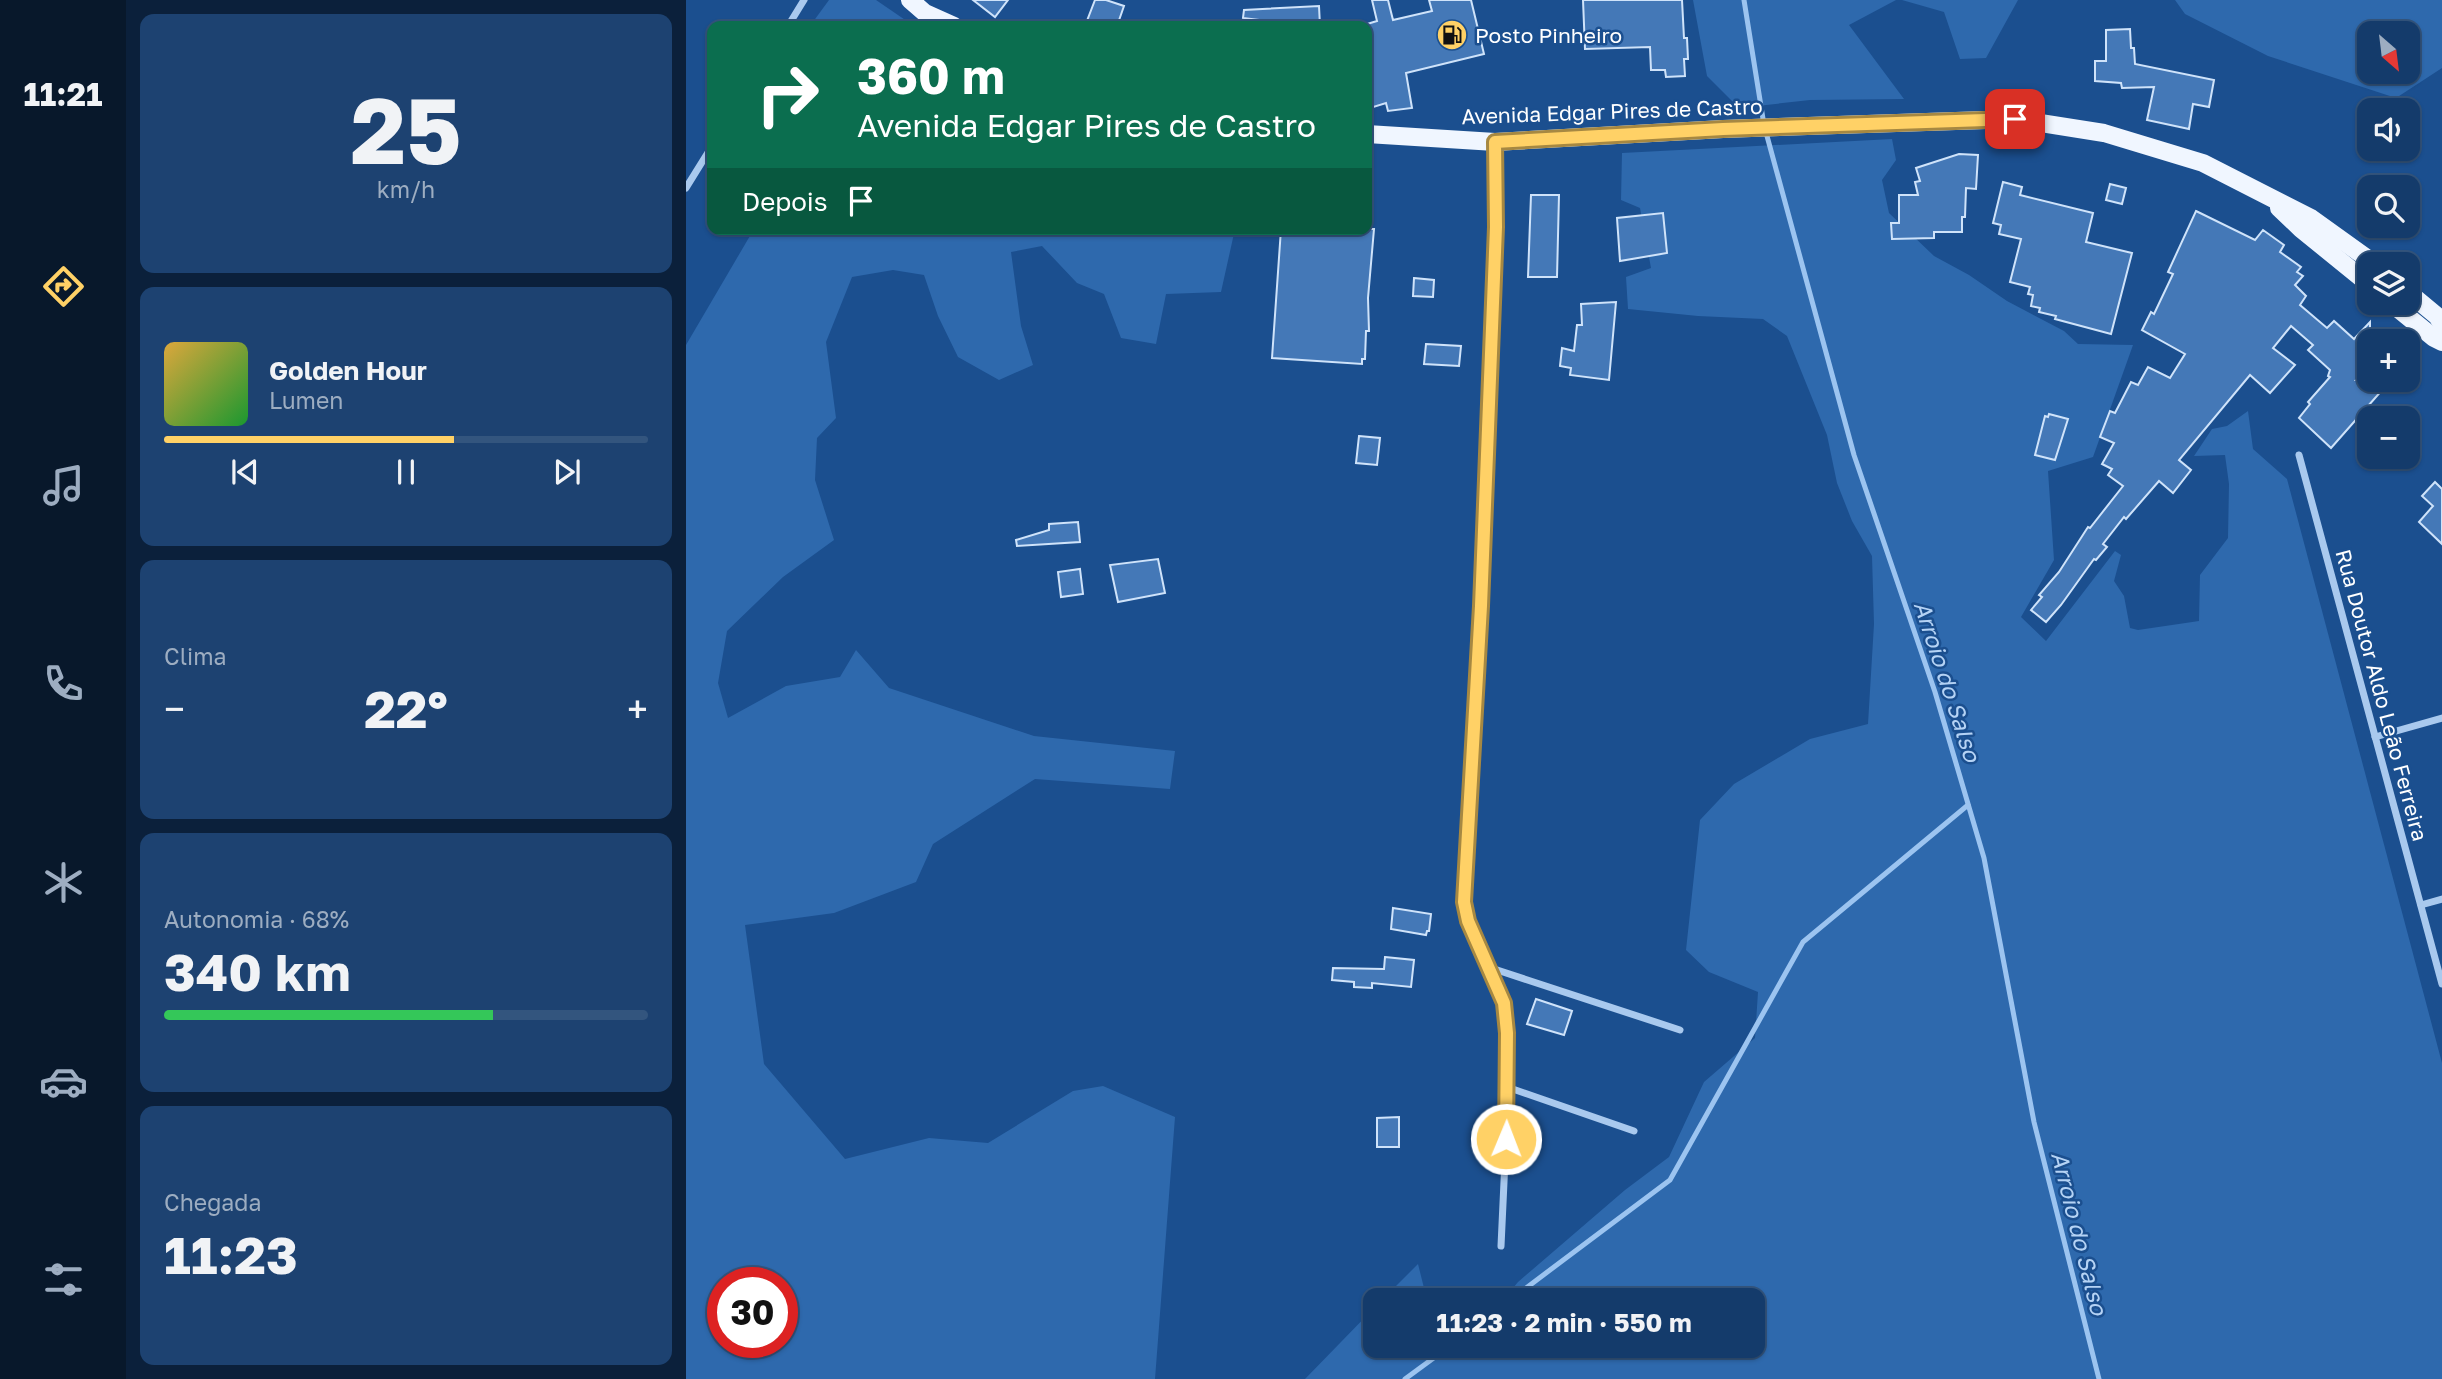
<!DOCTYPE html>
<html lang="pt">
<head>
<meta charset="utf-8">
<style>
  :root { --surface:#143b6b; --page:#1d4271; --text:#f1f3f6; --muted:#9dadc1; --line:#33557e; --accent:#ffd166 }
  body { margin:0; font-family:"Golos Text",sans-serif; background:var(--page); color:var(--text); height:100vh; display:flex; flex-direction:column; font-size:26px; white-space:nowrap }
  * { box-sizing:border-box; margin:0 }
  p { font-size:23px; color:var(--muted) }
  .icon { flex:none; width:38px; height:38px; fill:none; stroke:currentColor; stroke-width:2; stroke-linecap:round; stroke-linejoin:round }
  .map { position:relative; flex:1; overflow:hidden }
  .panel { display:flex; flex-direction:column; gap:14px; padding:14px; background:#0b203b; width:560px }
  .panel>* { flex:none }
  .hud { position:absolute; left:21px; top:21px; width:665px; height:214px; border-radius:14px; box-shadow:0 2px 5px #0004,0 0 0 2px var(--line); background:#0b6e4f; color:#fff; overflow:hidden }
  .needle { width:46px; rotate:152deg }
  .tools { position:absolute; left:1671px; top:21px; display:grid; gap:14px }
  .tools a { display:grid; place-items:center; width:63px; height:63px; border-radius:14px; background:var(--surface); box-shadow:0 2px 5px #0004,0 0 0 2px var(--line); font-size:35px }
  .speed { position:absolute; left:21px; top:1267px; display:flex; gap:14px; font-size:35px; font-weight:700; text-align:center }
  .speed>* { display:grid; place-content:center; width:91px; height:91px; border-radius:50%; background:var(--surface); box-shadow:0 2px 5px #0004,0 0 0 2px var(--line); line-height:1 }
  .speed .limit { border:10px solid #d22; background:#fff; color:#111 }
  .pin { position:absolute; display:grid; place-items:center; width:60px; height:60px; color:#fff; margin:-30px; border-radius:14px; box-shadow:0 4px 10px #0006 }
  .me { position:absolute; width:77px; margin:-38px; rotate:1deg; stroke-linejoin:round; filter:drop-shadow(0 0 5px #0008) }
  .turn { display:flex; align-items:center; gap:24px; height:147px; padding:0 35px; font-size:32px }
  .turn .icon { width:91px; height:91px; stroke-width:2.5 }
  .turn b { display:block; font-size:49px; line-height:60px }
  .then { display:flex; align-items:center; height:66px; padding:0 35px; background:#0003; gap:14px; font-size:26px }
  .big { font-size:52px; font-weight:700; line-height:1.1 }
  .panel .tile { flex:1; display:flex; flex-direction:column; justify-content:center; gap:10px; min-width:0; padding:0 24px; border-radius:14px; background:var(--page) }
  .panel .dial { align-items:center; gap:0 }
  .dial b { font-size:91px; line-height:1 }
  .song { display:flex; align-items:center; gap:21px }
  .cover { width:84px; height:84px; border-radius:10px; background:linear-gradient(135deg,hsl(40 70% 55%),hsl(130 70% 35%)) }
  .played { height:7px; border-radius:4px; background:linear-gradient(90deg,var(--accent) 60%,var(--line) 60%) }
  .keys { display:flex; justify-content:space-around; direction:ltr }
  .heat { display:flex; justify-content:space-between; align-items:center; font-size:38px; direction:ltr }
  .charge { height:10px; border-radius:5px; background:linear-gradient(90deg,#34c759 68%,var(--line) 0) }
  .trip { position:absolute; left:677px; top:1288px; width:402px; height:70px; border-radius:14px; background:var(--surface); box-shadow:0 2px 5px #0004,0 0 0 2px var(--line); font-weight:700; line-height:70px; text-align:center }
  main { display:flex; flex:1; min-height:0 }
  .tab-bar { display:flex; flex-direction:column; width:126px; justify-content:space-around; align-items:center; background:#08182b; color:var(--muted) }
  .tab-bar .icon { width:49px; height:49px }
  .tab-bar .on { color:var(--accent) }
  .tab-bar b { font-size:32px; color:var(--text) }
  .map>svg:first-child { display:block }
</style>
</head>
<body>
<main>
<nav class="tab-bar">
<b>11:21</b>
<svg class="icon on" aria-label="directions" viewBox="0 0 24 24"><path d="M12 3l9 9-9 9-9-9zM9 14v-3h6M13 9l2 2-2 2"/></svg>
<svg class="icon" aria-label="music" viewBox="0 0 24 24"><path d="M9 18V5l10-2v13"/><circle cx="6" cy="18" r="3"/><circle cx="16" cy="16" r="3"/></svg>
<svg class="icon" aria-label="phone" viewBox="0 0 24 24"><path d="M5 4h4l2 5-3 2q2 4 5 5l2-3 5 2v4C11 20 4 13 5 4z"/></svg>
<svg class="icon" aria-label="climate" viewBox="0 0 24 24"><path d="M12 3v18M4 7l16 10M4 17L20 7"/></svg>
<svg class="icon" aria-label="car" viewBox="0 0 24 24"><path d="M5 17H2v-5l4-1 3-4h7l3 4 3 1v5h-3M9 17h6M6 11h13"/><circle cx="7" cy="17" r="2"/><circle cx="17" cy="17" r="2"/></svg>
<svg class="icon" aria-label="filters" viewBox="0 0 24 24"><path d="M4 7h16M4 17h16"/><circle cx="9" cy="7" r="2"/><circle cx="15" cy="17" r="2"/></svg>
</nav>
<section class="panel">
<div class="tile dial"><b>25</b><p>km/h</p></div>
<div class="tile">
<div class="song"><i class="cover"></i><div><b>Golden Hour</b><p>Lumen</p></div></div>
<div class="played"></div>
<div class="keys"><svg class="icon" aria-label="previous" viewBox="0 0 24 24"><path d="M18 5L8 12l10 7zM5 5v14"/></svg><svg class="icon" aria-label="pause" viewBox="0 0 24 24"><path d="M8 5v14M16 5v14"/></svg><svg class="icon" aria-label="next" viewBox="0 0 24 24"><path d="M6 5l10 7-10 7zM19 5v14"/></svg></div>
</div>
<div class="tile"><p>Clima</p>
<div class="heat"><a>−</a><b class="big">22°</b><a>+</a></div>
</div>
<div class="tile"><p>Autonomia · 68%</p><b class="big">340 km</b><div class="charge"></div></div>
<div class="tile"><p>Chegada</p><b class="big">11:23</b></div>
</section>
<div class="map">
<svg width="1756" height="1379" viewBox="0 0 1756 1379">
  <rect width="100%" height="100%" fill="#1b4f8f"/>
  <g fill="#2e69ad" fill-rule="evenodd">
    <path d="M 143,0 L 190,0 L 228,26 L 124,26 Z"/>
    <path d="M 1007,0 L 1210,0 L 1163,25 L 1218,99 L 1124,100 L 1053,108 L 1021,76 Z"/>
    <path d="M 1216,0 L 1332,0 L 1300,58 L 1274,59 L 1258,12 Z"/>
    <path d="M 1489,0 L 1756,0 L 1756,68 L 1710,98 L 1582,56 L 1499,14 ZM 1722,33 L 1722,72 L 1684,72 L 1684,33 Z"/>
    <path d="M 1206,139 L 1210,160 L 1196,180 L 1203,213 L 1248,256 L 1283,275 L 1321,301 L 1378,331 L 1392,344 L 1447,345 L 1407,457 L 1362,471 L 1368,560 L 1335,617 L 1360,641 L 1429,551 L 1435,555 L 1428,581 L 1438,596 L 1444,628 L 1452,630 L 1513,621 L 1514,575 L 1542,538 L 1543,484 L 1539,455 L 1508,456 L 1526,429 L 1541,426 L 1562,411 L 1567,449 L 1601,479 L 1756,1063 L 1756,1379 L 619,1379 L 689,1307 L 690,1346 L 753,1346 L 754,1348 L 778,1348 L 780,1346 L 1068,1346 L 1068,1300 L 817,1300 L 832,1282 L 939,1190 L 983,1157 L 1018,1082 L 1069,1038 L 1072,992 L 1023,972 L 1000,950 L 1014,820 L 1048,784 L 1124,739 L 1182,724 L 1188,624 L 1186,556 L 1166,521 L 1151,483 L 1141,435 L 1101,336 L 1077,319 L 1012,316 L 942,309 L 940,277 L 965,268 L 954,208 L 935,200 L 936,153 Z"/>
    <path d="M 68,229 L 549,229 L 535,292 L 480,294 L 470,344 L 435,338 L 418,294 L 391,283 L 356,246 L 325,252 L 335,326 L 347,365 L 313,380 L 272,357 L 252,316 L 238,275 L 207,270 L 166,277 L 140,342 L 150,418 L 131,438 L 129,480 L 148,540 L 97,577 L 41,631 L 32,683 L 42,718 L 100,686 L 154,677 L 170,650 L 203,688 L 348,736 L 489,751 L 484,789 L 349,779 L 247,844 L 230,882 L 148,913 L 59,925 L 78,1064 L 159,1159 L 243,1138 L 302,1143 L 387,1091 L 417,1086 L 489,1117 L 469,1379 L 0,1379 L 0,345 ZM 37,1283 L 96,1283 L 96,1342 L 37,1342 Z"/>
    <path d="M 732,1264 L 741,1300 L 696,1300 Z"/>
  </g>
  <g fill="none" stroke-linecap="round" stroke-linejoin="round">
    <g stroke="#9cc4f0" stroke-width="5">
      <path d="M 1058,0 L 1078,125 L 1168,455 L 1249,692 L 1298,858 L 1348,1122 L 1413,1379"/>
      <path d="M 824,1300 L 984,1180 L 1117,942 L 1282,805"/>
      <path d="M 719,1379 L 764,1346"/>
    </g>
  </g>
  <g fill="#4478b7" stroke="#cfe3fa" stroke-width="2">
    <path d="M 287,0 L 322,0 L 309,17 Z"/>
    <path d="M 409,0 L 420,0 L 438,6 L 431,26 L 399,26 Z"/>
    <path d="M 686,0 L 702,0 L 707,20 L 746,11 L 743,0 L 785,0 L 798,54 L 720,73 L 726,108 L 702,111 L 700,103 L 681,109 L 681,24 L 691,21 Z"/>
    <path d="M 897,0 L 996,0 L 998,38 L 1001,38 L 1002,59 L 998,59 L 999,76 L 980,77 L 979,70 L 965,70 L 964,47 L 899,49 Z"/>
    <path d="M 633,6 L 634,26 L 579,26 L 582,21 L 557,18 L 558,10 Z"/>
    <path d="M 1444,29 L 1445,48 L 1448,48 L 1449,64 L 1528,80 L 1523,107 L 1507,104 L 1503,129 L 1461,120 L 1468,87 L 1436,88 L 1435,83 L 1409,81 L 1409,61 L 1420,61 L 1420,30 Z"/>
    <path d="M 1273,154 L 1292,155 L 1290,189 L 1280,188 L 1279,217 L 1276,217 L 1276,232 L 1248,232 L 1248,238 L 1206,239 L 1205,223 L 1213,223 L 1213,195 L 1232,195 L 1229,182 L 1234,181 L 1230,168 Z"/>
    <path d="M 1317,182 L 1336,187 L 1334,195 L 1407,213 L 1400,242 L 1446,253 L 1425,334 L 1369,319 L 1370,316 L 1353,312 L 1354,308 L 1345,306 L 1347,295 L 1342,294 L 1344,287 L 1324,282 L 1335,239 L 1313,234 L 1315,225 L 1307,223 Z"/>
    <path d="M 1424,184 L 1440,188 L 1436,204 L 1420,200 Z"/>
    <path d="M 845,195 L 873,195 L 871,277 L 842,277 Z"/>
    <path d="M 1510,211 L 1569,240 L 1577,230 L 1598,245 L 1594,252 L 1615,267 L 1611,272 L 1617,276 L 1609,285 L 1620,296 L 1614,305 L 1641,328 L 1648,321 L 1668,339 L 1684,322 L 1684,364 L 1670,380 L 1705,380 L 1645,448 L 1613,418 L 1624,404 L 1622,402 L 1644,377 L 1642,376 L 1644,370 L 1622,350 L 1627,345 L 1605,326 L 1587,348 L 1609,365 L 1584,393 L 1564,375 L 1493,460 L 1505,470 L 1487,493 L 1473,481 L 1440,519 L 1438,517 L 1417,544 L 1421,547 L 1410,560 L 1408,559 L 1375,605 L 1360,622 L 1345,610 L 1356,597 L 1353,595 L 1373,572 L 1402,527 L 1404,528 L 1437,486 L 1422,475 L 1426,469 L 1416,464 L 1428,443 L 1414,437 L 1424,411 L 1429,413 L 1445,382 L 1452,385 L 1462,367 L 1484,378 L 1499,354 L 1456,330 L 1465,312 L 1468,314 L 1487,274 L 1482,272 Z"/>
    <path d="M 977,213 L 981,253 L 934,261 L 931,218 Z"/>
    <path d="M 595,229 L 688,229 L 682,298 L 683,331 L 680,331 L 679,359 L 676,359 L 676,364 L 586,358 Z"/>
    <path d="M 728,278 L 748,280 L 747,297 L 727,296 Z"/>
    <path d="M 930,302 L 923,380 L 884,375 L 885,368 L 874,366 L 876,348 L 888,351 L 891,325 L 896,325 L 895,304 Z"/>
    <path d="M 740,344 L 775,346 L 773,366 L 738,364 Z"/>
    <path d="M 1363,414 L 1382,419 L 1369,460 L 1349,455 L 1359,416 L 1362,417 Z"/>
    <path d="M 673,436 L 694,438 L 691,465 L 670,463 Z"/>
    <path d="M 1749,482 L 1756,489 L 1756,544 L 1733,522 L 1747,506 L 1736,496 Z"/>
    <path d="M 392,522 L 394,542 L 331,546 L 330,540 L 363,530 L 363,524 Z"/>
    <path d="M 472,559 L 479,593 L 432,602 L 424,565 Z"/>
    <path d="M 394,569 L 397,594 L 375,597 L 372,572 Z"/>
    <path d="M 707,908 L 745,914 L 743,931 L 741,931 L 740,935 L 705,929 Z"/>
    <path d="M 699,957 L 728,960 L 725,987 L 686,983 L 686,988 L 668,987 L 668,982 L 646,980 L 647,968 L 698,969 Z"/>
    <path d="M 850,999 L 886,1011 L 878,1035 L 841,1024 Z"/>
    <path d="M 713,1117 L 713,1147 L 691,1147 L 691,1118 Z"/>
  </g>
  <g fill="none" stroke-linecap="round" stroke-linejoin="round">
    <g stroke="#a9c9ee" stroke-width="7">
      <path d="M 102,26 L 118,0"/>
      <path d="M 809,143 L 810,227 L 794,627 L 777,902 L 782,921 L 818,1003 L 821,1033 L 820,1139 L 815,1246"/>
      <path d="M 0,188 L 26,146"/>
      <path d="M 1613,455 L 1756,984"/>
      <path d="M 1689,737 L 1756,718"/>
      <path d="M 1735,905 L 1756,899"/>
      <path d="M 802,967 L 994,1030"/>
      <path d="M 821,1087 L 948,1131"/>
    </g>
    <g stroke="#f0f6ff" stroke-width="18">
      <path d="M 224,0 L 239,13 L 268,26"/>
      <path d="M 681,134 L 809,142 L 1037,129 L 1329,119 L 1418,133 L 1517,163 L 1625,218 L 1689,264"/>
      <path d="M 1593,208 L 1615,229 L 1684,285"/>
      <path d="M 1722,292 L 1751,316 L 1756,324"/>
      <path d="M 1705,303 L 1748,338 L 1756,342"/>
    </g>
  </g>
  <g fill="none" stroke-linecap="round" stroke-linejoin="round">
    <g stroke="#a68842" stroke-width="18">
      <path id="route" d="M 820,1139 L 821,1033 L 818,1003 L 782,921 L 778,902 L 795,606 L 810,227 L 809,142 L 1037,129 L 1329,119"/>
    </g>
    <use href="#route" stroke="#ffd166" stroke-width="12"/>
  </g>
  <defs>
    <g id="fuel-disc" transform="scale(1.575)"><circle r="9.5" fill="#ffd166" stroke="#1b4f8f"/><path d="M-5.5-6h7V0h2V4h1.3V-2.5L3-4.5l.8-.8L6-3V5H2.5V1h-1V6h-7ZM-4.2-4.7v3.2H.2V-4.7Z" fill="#111"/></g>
  </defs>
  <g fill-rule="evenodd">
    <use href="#fuel-disc" x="766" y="35"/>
  </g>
  <g text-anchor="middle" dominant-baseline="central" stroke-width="5" stroke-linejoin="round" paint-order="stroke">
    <g font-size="21" fill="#fff" stroke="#1b4f8f" text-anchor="start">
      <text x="789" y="35">Posto Pinheiro</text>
    </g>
    <g font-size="21" fill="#fff" stroke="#1b4f8f">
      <text transform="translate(926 111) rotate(-2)">Avenida Edgar Pires de Castro</text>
      <text transform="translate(1696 695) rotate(75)">Rua Doutor Aldo Leão Ferreira</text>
    </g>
    <g font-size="23" font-style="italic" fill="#b5d3f5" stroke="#1b4f8f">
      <text transform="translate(1262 681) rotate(72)">Arroio do Salso</text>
      <text transform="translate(1394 1233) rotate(76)">Arroio do Salso</text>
    </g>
  </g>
</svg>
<div class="tools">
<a><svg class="needle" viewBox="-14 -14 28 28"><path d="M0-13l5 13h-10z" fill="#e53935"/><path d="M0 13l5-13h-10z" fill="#9dadc1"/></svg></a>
<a><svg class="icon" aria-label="sound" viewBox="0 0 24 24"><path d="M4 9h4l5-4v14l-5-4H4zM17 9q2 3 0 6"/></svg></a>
<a><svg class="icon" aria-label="search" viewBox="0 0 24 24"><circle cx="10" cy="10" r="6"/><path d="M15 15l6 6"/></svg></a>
<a><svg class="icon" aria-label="layers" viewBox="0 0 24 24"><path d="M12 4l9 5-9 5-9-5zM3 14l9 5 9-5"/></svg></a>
<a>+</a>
<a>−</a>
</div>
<div class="speed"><div class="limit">30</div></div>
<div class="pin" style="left:1329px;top:119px;background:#d93025"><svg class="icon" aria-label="arrive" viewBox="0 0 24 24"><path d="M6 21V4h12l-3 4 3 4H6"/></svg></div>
<svg class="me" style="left:820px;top:1139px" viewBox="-20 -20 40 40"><circle r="17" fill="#ffd166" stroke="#fff" stroke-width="3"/><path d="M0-11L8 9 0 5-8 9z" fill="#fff"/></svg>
<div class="trip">11:23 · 2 min · 550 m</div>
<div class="hud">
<div class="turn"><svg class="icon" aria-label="right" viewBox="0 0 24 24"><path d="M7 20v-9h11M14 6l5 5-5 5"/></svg><div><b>360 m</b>Avenida Edgar Pires de Castro</div></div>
<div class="then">Depois<svg class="icon" aria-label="arrive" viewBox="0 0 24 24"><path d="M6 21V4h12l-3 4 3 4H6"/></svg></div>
</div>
</div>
</main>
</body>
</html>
